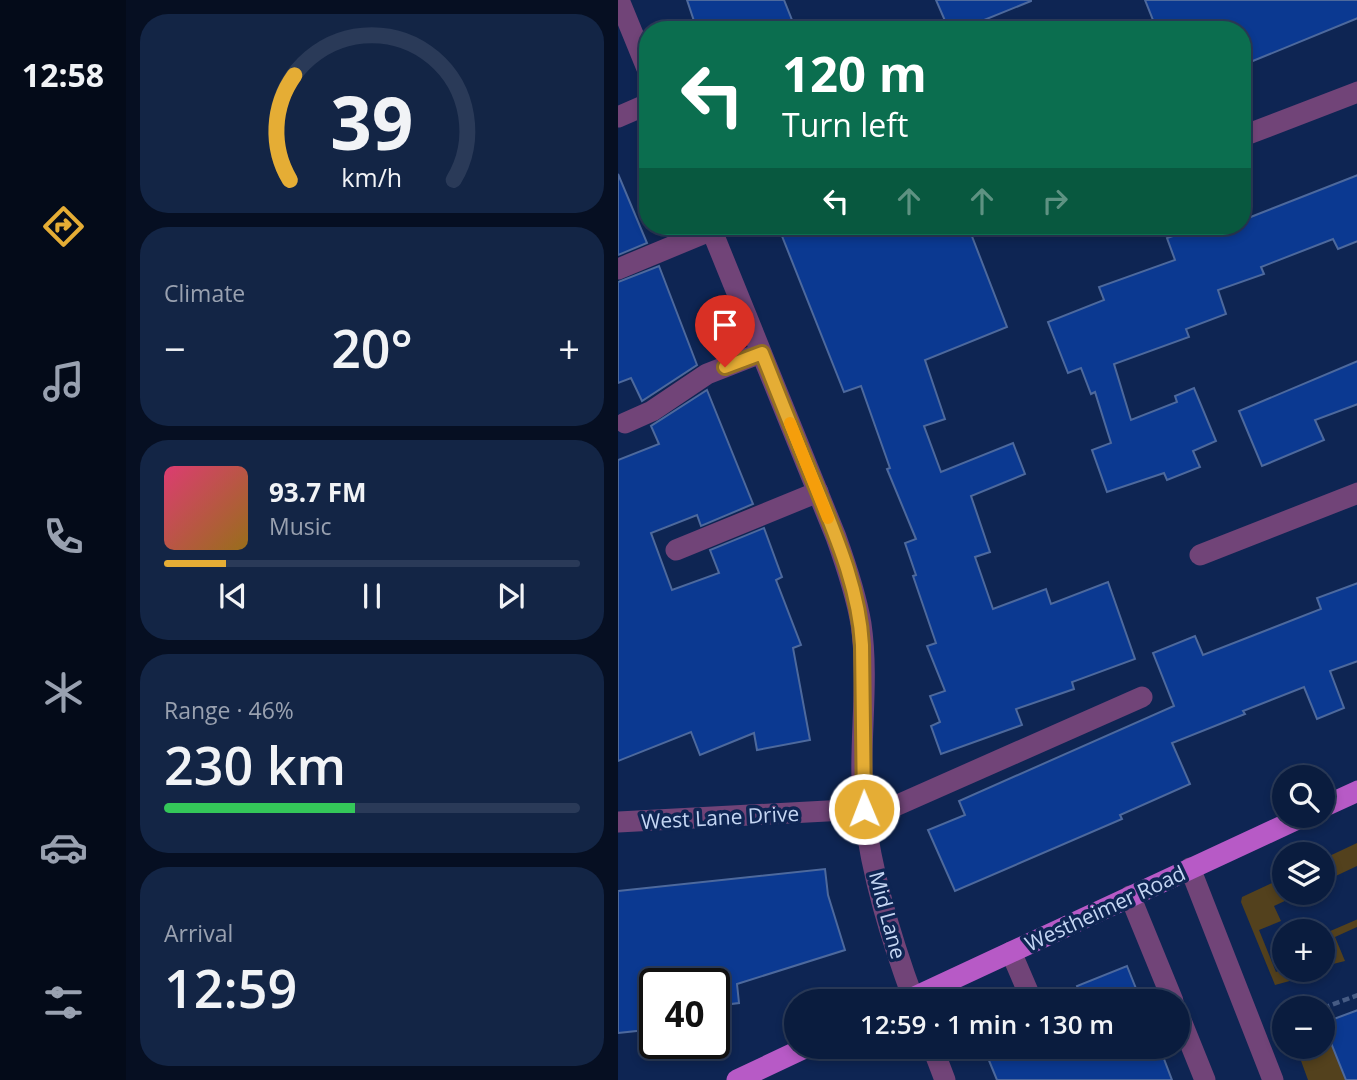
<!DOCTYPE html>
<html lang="en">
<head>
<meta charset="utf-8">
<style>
  :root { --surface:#0a1c3e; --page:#132545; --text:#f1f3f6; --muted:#99a1b0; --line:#2a3a58; --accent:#e5ad35 }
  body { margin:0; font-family:"Open Sans",sans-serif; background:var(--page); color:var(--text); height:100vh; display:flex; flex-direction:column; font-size:26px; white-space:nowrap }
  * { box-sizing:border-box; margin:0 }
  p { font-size:23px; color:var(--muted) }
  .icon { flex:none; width:38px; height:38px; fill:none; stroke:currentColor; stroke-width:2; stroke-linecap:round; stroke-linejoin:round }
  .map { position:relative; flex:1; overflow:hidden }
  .sheet { display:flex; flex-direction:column; gap:14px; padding:14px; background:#060f22; width:492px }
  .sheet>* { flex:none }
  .hud { position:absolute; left:21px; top:21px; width:612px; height:214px; border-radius:28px; box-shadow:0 4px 10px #0003,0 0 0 2px var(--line); background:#0b6e4f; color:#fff; overflow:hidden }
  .controls { position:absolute; left:654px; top:765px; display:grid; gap:14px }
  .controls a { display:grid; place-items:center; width:63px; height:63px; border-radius:50%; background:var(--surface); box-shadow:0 4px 10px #0003,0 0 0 2px var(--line); font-size:35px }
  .speed { position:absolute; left:21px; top:968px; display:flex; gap:14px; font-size:35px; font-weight:700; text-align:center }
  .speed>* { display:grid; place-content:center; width:91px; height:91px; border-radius:50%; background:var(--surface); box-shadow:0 4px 10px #0003,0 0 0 2px var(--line); line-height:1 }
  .speed .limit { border:4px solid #111; border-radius:10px; background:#fff; color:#111 }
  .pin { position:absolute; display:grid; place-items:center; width:60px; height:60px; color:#fff; margin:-72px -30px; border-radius:50% 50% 50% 0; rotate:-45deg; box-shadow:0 0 7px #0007 }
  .pin .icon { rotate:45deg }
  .me { position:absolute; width:77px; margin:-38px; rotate:359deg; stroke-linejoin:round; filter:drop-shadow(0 0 5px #0008) }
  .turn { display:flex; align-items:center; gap:24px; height:147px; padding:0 28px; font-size:32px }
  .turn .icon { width:91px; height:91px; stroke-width:2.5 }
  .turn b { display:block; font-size:49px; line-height:60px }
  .lanes { display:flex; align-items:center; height:66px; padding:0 28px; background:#0003; justify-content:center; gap:35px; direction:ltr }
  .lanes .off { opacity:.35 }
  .big { font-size:52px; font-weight:600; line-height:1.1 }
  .sheet .tile { flex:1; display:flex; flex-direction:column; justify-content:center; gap:10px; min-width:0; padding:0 24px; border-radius:28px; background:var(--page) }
  .sheet .dial { align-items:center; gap:0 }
  .dial svg { height:182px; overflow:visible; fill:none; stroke:var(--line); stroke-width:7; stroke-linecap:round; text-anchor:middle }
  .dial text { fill:var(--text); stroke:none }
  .song { display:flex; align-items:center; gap:21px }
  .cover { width:84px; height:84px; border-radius:10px; background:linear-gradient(135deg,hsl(340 70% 55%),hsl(40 70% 35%)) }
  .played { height:7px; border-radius:4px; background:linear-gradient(90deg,var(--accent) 15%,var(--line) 15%) }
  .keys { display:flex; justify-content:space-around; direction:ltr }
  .heat { display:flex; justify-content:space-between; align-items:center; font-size:38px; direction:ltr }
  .charge { height:10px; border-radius:5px; background:linear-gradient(90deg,#34c759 46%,var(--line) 0) }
  .trip { position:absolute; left:166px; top:989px; width:406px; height:70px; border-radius:35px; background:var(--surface); box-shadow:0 4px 10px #0003,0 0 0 2px var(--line); font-weight:600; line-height:70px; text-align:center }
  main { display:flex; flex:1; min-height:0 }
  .dock { display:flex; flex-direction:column; width:126px; justify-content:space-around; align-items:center; background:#040b19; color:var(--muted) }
  .dock .icon { width:49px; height:49px }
  .dock .active { color:var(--accent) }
  .dock b { font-size:32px; color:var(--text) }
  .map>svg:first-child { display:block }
</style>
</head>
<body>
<main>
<nav class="dock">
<b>12:58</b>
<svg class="icon active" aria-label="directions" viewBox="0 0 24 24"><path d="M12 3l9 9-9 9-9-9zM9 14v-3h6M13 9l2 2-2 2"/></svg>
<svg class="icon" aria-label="music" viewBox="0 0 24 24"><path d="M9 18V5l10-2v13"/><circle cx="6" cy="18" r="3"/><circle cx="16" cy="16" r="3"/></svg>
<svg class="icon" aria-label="phone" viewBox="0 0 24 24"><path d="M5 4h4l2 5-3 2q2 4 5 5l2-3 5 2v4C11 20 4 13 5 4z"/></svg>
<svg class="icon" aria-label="climate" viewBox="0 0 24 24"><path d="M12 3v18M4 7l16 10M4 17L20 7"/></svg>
<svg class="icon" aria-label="car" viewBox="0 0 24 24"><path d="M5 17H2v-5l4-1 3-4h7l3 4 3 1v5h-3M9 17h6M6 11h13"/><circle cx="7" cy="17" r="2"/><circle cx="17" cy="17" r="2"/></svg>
<svg class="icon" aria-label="filters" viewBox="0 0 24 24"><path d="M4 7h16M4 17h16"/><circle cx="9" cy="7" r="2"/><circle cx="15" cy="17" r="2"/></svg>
</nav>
<section class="sheet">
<div class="tile dial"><svg viewBox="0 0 100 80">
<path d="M14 69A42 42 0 1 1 86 69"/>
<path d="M14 69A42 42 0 0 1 16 23" stroke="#e5ad35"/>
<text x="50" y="56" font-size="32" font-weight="700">39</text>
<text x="50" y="72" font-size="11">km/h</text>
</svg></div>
<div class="tile"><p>Climate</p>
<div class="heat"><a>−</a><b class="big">20°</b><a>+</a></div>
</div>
<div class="tile">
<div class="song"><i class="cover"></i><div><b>93.7 FM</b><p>Music</p></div></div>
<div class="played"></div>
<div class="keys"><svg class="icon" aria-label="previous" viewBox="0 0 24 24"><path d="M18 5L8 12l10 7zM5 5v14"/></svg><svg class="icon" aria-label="pause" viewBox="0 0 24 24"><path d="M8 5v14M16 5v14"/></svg><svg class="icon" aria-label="next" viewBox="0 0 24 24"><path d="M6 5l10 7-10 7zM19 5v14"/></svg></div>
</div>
<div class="tile"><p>Range · 46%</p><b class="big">230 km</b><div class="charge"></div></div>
<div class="tile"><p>Arrival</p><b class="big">12:59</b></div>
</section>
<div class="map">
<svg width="740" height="1080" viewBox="0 0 740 1080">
  <rect width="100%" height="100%" fill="#0e2553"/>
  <g fill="#53411d">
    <path d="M 739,843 L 739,866 L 705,882 L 705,859 Z"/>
    <path d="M 667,877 L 667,892 L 684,893 L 656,906 L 663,921 L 641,930 L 658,972 L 667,968 L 682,970 L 683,972 L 679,979 L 657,985 L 623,902 L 624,897 Z"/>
    <path d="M 740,919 L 739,927 L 717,937 L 727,961 L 715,964 C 707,955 705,950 705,938 L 710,932 Z"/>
    <path d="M 705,1027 L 707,1029 L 728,1080 L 690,1080 L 678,1047 L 705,1046 Z"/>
  </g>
  <g fill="#0b3991" stroke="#4d699d" stroke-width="2">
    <path d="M 69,0 L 166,0 L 178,30 L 79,30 Z"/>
    <path d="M 318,0 L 413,0 L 413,1 L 361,22 L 365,30 L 331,30 Z"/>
    <path d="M 527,0 L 740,0 L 740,18 L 625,65 L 625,30 L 539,30 Z"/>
    <path d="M 0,174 L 29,243 L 0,255 Z"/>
    <path d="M 740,175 L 740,241 L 720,249 L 715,239 L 643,267 L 646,274 L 600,290 L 608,314 L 568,329 L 571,337 L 496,364 L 513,420 L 559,402 L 557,396 L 576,388 L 598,441 L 575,451 L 582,467 L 549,480 L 546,473 L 489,492 L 474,450 L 493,443 L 477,392 L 473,394 L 463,368 L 450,373 L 430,322 L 486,300 L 481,287 L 557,260 L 549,238 L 584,226 L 625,226 L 625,220 Z"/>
    <path d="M 160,226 L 350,226 L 389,327 L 307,360 L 327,419 L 306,426 L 323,472 L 395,443 L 407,474 L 353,496 L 372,552 L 357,557 L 375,609 L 428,589 L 433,604 L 490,582 L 517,659 L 454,682 L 456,689 L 398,709 L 404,725 L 323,754 L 313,726 L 322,722 L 312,696 L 327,691 L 309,646 L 318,643 L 295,576 L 298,575 L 287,543 L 298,539 L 269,469 L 272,468 L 243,386 L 226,392 Z"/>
    <path d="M 41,266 L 79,365 L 24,401 L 13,378 L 0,383 L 0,282 Z"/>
    <path d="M 740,361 L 740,404 L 697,420 L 706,440 L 644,466 L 621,411 Z"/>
    <path d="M 89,390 L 135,504 L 83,526 L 79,515 L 33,533 L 54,590 L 101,573 L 92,550 L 146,528 L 164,577 L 158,580 L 183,645 L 175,648 L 192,740 L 139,750 L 136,733 L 82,755 L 73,732 L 0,761 L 0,460 L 41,444 L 33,426 Z"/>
    <path d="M 740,583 L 740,661 L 712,671 L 726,708 L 699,719 L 686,687 L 625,711 L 627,714 L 554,743 L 572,784 L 502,815 L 504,819 L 337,891 L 310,830 L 347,815 L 341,801 L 556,706 L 535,653 L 577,636 L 585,655 L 703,609 L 699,598 Z"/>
    <path d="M 207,869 L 210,895 L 227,950 L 119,984 L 121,1003 L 96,1006 L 96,984 L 37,984 L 37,1029 L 0,1033 L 0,891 Z"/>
    <path d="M 509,966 L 523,1001 L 465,1001 L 459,986 Z"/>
    <path d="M 740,1010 L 740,1080 L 728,1080 L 705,1023 Z"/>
    <path d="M 365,1046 L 541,1046 L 554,1080 L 379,1080 Z"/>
  </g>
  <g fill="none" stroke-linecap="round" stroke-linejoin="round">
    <path stroke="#465b84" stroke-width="4.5" stroke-dasharray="7 3.5" stroke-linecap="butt" d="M 705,1008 L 740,995"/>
    <g stroke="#714478" stroke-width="21">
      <path d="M 1,0 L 30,71"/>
      <path d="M 0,117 L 30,104"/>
      <path d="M 625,136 L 740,92"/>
      <path d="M 92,226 L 218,537 C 228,565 238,594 243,624 C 252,686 239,749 246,811 C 254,877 273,939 296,1001"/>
      <path d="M 0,269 L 94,230"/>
      <path d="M 7,423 L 34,411 L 89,374 L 143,353"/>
      <path d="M 58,550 L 200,492"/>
      <path d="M 582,555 L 740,493"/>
      <path d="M 248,819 L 524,697"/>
      <path d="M 0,822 L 246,809"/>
      <path d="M 572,868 L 655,1080"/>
      <path d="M 512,896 L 555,1001"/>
      <path d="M 393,952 L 414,1001"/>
      <path d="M 560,1013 L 587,1080"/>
      <path d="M 314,1046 L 327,1080"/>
    </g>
    <g stroke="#b75ac6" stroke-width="21">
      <path d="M 705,807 L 740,791"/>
      <path d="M 288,1001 L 686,816"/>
      <path d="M 119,1080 L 191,1046"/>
    </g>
  </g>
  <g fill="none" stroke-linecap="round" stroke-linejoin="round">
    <g stroke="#957022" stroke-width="18">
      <path id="route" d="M 107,367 L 144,353 C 161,396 178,439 196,482 C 217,534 241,588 244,645 L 246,809"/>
    </g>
    <use href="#route" stroke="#e5ad35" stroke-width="12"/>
    <path stroke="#f59e0b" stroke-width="12" d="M 172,423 L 210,518"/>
  </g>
  <g text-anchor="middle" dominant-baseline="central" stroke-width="7" stroke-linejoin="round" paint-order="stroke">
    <g font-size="21" fill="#c5d6f3" stroke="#0e2553">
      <text transform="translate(102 817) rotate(-3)">West Lane Drive</text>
      <text transform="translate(487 908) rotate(-25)">Westheimer Road</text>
      <text transform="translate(270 915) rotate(75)">Mid Lane</text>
    </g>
  </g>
</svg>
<div class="controls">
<a><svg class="icon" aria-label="search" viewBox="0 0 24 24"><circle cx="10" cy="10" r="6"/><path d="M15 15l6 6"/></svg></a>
<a><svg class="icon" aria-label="layers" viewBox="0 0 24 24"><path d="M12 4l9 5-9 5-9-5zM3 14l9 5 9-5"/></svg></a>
<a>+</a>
<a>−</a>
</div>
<div class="speed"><div class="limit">40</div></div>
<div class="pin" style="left:107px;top:367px;background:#d93025"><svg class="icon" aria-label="arrive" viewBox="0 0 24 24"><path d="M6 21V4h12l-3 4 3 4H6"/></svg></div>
<svg class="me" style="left:246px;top:809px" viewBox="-20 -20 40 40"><circle r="17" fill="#e5ad35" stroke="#fff" stroke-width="3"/><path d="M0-11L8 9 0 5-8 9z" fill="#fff"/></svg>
<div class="trip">12:59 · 1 min · 130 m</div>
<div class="hud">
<div class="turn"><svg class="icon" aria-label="left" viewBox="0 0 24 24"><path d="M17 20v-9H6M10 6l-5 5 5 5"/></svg><div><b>120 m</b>Turn left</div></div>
<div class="lanes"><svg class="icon" aria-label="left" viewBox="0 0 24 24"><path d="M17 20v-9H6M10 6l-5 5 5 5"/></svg><svg class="icon off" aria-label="ahead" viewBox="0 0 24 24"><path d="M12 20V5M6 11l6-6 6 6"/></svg><svg class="icon off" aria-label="ahead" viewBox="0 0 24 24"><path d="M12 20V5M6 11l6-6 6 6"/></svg><svg class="icon off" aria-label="right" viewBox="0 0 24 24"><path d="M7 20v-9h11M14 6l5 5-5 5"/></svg></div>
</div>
</div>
</main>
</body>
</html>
